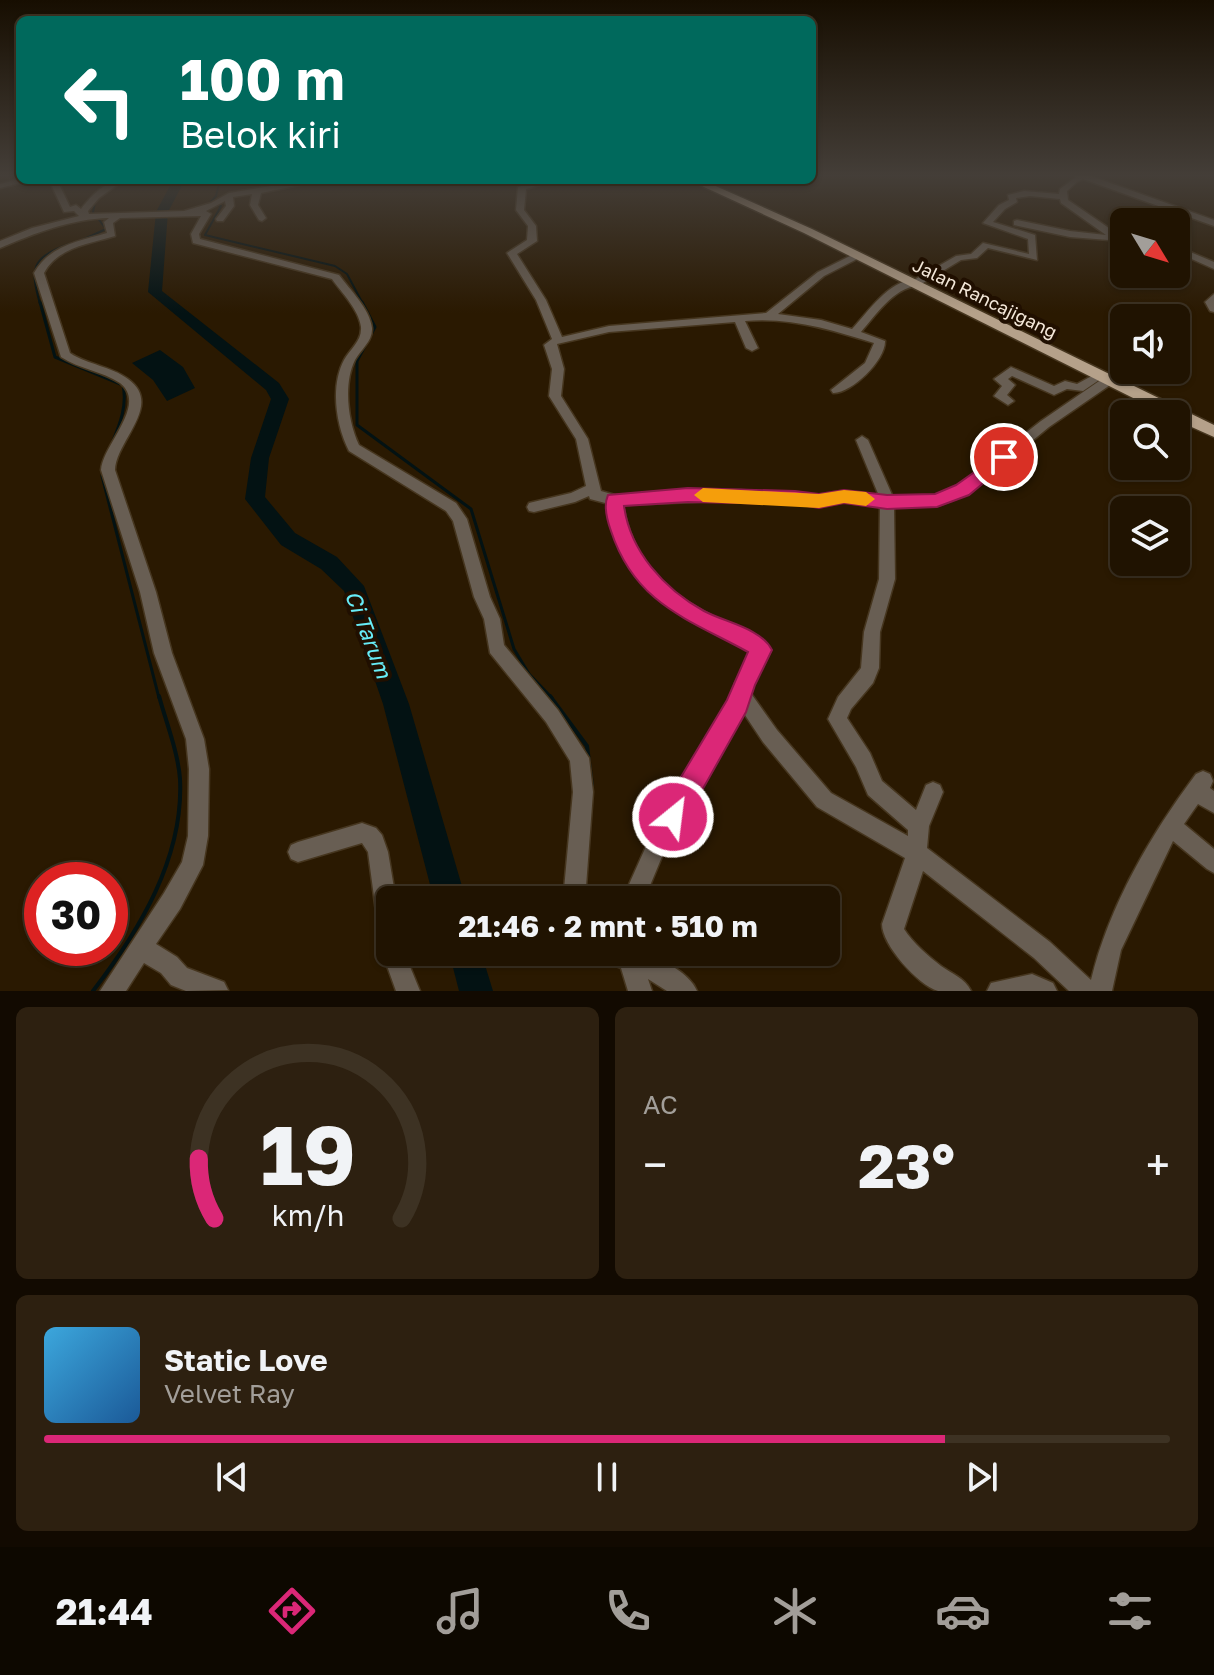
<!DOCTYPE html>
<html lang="id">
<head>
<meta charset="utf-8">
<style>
  :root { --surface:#201301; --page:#2d2010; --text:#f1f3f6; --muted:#a29e99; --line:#3d3223; --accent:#db2777 }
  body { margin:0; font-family:"Golos Text",sans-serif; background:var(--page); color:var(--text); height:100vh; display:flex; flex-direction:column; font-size:30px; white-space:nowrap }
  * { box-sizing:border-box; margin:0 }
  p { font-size:26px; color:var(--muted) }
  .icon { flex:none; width:44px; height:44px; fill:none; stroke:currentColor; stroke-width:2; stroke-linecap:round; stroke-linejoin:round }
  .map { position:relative; height:991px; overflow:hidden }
  .panel { display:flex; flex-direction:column; gap:16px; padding:16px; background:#120a01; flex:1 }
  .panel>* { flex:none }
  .hud { position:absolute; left:16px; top:16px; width:800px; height:168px; border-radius:12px; box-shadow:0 2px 6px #0004,0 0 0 2px var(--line); background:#00695c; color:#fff; overflow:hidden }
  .needle { width:52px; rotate:128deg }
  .tools { position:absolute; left:1110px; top:208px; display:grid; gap:16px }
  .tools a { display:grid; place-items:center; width:80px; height:80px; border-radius:12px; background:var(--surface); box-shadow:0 2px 6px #0004,0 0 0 2px var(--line); font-size:40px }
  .speed { position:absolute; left:24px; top:862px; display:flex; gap:16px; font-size:40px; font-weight:700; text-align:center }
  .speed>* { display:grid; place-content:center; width:104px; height:104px; border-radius:50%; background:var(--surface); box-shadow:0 2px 6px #0004,0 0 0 2px var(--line); line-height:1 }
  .speed .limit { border:12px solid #d22; background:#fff; color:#111 }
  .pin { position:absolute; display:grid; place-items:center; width:68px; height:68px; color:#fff; margin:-34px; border:4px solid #fff; border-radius:50%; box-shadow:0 2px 8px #0007 }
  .me { position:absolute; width:88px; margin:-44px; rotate:29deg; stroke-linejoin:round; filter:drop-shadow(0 0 6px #0008) }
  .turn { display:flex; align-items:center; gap:28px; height:168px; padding:0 32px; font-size:36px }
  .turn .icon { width:104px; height:104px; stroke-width:2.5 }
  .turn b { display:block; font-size:56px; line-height:68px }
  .big { font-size:60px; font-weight:700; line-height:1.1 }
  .panel .tile { flex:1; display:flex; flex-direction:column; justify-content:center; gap:12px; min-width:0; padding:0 28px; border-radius:12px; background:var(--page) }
  .panel .dial { align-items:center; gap:0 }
  .dial svg { height:208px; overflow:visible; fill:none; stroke:var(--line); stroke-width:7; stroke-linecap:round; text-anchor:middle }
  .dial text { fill:var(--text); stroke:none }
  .song { display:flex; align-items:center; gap:24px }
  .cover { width:96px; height:96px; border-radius:12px; background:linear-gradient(135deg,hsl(200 70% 55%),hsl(210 70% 35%)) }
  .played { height:8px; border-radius:4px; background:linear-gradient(90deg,var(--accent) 80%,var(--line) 80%) }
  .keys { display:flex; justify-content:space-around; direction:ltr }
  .heat { display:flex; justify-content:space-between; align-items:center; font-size:44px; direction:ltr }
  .panel .tiles { flex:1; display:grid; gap:16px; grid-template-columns:1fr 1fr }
  .tile:last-child { grid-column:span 2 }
  .trip { position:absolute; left:376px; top:886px; width:464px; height:80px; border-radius:12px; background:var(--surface); box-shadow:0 2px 6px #0004,0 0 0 2px var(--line); font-weight:700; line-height:80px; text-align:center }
  .tabs { display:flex; height:128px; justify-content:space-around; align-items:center; background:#0d0800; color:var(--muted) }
  .tabs .icon { width:56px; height:56px }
  .tabs .on { color:var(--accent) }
  .tabs b { font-size:36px; color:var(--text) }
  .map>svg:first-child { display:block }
</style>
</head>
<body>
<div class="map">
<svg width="1214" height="991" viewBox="0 0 1214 991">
  <rect width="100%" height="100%" fill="#2a1901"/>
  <path fill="#031213" d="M 160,350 L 183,367 L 195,388 L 167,401 L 153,380 L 132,363 Z"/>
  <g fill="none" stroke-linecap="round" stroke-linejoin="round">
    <g stroke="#031213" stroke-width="2">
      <path d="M 220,180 L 216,196 L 210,203 L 221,206 L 205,235 L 335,266 L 347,274 L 363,304"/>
      <path d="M 116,185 L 126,180"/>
      <path d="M 80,241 L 106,229 L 93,212 L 95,202"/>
      <path d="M 40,304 C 30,268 31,258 69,244"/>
    </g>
    <g stroke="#031213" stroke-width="3">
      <path d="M 40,302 L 55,357 L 123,385 C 130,418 107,444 102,476 L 159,698"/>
      <path d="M 362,302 L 375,327 L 357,361 L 357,425 L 471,509 L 514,649 L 529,674 L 552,698"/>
    </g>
    <g stroke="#031213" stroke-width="4">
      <path d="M 550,696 L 587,746 L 592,785"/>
      <path d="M 93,991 C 139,931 184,858 180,779 C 178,752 166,722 159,696"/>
    </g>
    <g fill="#031213" fill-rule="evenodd">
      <path d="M 173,180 L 185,180 L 168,212 L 162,291 L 279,383 L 289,399 L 269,458 L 265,497 L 295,533 L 337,557 L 364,586 L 409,704 L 466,900 L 434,900 L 383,704 L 344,591 L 321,569 L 281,545 L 245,499 L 251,458 L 271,399 L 266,390 L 148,292 L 156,212 Z"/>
      <path d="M 449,952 L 481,952 L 493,991 L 459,991 Z"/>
    </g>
    <g stroke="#46361f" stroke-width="3">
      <g id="minor">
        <path d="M 1072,174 L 1085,174 L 1214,220 L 1214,226 L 1083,179 L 1077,182 L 1067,191 L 1068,200 L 1122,237 L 1122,241 L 1070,237 L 1014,225 L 1014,221 L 1017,220 L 1070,231 L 1106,235 L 1061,203 L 1060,199 L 1030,196 L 1016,198 L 1017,202 L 1005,209 L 993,222 L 1035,235 L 1037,260 L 988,248 L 977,258 L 961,260 L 918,286 C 894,287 875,316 861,332 L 885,341 C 886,360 851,394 833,393 L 831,390 L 865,363 L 874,343 C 832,330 791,317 745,321 L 758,348 L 752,351 L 746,348 L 735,322 L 609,332 L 557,344 L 564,369 L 561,396 L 588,439 L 601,491 L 615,495 L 740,490 L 819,496 L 844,492 L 879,496 L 856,440 L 862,436 L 868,440 L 893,497 L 938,495 L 958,486 L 1041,421 L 1105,377 L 1113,377 L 1113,383 L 1049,427 L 968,494 L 940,505 L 894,507 L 895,579 L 880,632 L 879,668 L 873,683 L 851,709 L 847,718 L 870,753 L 882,781 L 916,810 L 926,785 L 933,782 L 940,785 L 943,792 L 929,826 L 927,848 L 1050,942 L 1091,980 C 1109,906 1151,834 1196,774 L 1203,771 L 1210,774 L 1213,781 L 1210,788 L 1214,791 L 1214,813 L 1198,804 L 1184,824 L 1214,849 L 1214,873 L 1207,869 L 1173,841 L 1121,950 L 1112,991 L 1069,991 L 1034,958 L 923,871 L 904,929 C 913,943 928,956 941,966 C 952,974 965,978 971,991 C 961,991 947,991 938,991 C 918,985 882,945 882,924 L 905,858 L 817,807 L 763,742 L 743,712 L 666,847 L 644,900 L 622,900 L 652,833 L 730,701 L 735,683 L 752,653 L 749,649 C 677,616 622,589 609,504 L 590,499 L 589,496 L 575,502 L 534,512 L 529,511 L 527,507 L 529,503 L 571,493 L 586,486 L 576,439 L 549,396 L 552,369 L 544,345 L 552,339 L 536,300 L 507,253 L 527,240 L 528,226 L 516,210 L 518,187 L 542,180 L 557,180 L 526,189 L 524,210 L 536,226 L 537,241 L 517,254 L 546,300 L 562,337 L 609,326 L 766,313 L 818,272 L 858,252 L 863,255 L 861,257 L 824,276 L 778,314 L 821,320 L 852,329 C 868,312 889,280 914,280 L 956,256 L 971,254 L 983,243 L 1029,254 L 1028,239 L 983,223 L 999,205 L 1009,200 L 1008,195 L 1024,191 L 1059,194 L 1060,189 L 1076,177 ZM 740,500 L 819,506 L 844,502 L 880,506 L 879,579 L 864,632 L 861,668 L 838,697 L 828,719 L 856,767 L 868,795 L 908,830 L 908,836 L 831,793 L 777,730 L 750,692 L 770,652 L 761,639 C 694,608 637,585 623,505 Z"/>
        <path d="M 20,179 L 33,180 L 0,188 L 0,184 Z"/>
        <path d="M 49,180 L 57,180 L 70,207 L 76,205 L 81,209 C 92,195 106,180 124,180 L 99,198 L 88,211 L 89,214 L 184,211 L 211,203 L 229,193 L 306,180 L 324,180 L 261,193 L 258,205 L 266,218 L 262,221 L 259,220 L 250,205 L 252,194 L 233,197 L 234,206 L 223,221 L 217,221 L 216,219 L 226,206 L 225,201 L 206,211 L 211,214 L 199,234 L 200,239 L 339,275 C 350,290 370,309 372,328 C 373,341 361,349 355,360 C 343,384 348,422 359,445 L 456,503 L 467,519 L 490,597 L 500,619 L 504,645 L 558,710 L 589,758 L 593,792 L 585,900 L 563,900 L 573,792 L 570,761 L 546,722 L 490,653 L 484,619 L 474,597 L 453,521 L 446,511 L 349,451 C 336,426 330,386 344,360 C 350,349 362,341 361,327 C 359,310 342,293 332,279 L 193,243 L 191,234 L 201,216 L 120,218 L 113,223 L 115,236 C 89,244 58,247 44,273 L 70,353 C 88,365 111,366 128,379 C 164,405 116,440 115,470 L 156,592 L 172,653 L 204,739 L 209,769 L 208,836 L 203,865 L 180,909 L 156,944 L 177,957 L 187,968 L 224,982 L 228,990 L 186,991 L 171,985 L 161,973 L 144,963 L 126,991 L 100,991 L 164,893 L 182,862 L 188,836 L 189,769 L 186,739 L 154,653 L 140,592 L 101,470 C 103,444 148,405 120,383 C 102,371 79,369 61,357 L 34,273 C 50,245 79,241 107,233 L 104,222 L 109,218 C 71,219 35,233 0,248 L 0,241 L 32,228 L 79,216 L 74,211 L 64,212 Z"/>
        <path d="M 484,180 L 492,180 L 492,182 L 485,184 Z"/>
        <path d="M 721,180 L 733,180 L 708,189 L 704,187 Z"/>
        <path d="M 1176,246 L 1214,262 L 1214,269 L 1176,252 Z"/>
        <path d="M 1214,294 L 1214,312 L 1210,311 L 1205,302 Z"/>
        <path d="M 1011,367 L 1054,386 L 1065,381 L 1077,384 L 1099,372 L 1105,376 L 1083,391 L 1067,389 L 1054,395 L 1012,376 L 1008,379 L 1015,385 L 1007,395 L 1014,401 L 1008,405 L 994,396 L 1002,386 L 994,379 Z"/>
        <path d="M 362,823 L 376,828 L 382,835 L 388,852 L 396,900 L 390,900 L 390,952 L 404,952 L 420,991 L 396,991 L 382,952 L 386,944 L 382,942 L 379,934 L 368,852 L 362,843 L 298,862 L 291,859 L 288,852 L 291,845 L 298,842 Z"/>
        <path d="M 599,952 C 611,952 626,950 638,952 C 657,955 690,973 697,991 L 667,991 L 648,979 L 652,991 L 628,991 L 621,968 L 602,960 Z"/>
        <path d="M 1032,974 L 1053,983 L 1057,991 L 987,991 L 991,983 Z"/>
      </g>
    </g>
    <g stroke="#46361f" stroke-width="3">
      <path id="major" d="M 689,180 L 702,180 L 812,229 L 1214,425 L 1214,437 L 1176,420 L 1176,414 L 1165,414 L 804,233 Z"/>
    </g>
    <use href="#minor" fill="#685e53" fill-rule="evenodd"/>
    <use href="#major" fill="#b5a18a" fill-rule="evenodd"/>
  </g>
  <linearGradient id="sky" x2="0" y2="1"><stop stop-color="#170e01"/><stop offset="0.56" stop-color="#443e38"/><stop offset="1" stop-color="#443e38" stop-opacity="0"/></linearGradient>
  <rect width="1214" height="313" fill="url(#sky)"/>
  <path fill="#db2777" stroke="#8e194d" stroke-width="2" d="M 1004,451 L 1010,453 L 1012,457 L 1010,461 L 969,495 L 937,507 L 887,509 L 844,503 L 819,508 L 795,504 L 688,502 L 624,506 C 630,551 664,589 704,611 C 724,622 761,628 772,650 L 755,685 L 746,712 L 682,826 L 673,830 L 663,826 L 659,817 L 663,807 L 727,700 L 748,652 C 688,619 635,604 611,531 C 607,520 603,506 608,495 L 688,488 L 795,491 L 819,494 L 844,490 L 887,495 L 935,494 L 956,485 Z"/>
  <path fill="#f59e0b" d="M 703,488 L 819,494 L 844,490 L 866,492 L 875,499 L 866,506 L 844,503 L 819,508 L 703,502 L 694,495 Z"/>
  <g text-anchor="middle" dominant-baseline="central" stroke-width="8" stroke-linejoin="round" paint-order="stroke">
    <g font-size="18" fill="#f4e8d9" stroke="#200f00">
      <text transform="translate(985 298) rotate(26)">Jalan Rancajigang</text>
    </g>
    <g font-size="22" font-style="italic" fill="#67edf8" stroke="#200f00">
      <text transform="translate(369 634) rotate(69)">Ci Tarum</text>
    </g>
  </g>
</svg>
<div class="tools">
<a><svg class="needle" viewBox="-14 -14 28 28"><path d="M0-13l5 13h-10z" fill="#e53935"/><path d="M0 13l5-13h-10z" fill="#a29e99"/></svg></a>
<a><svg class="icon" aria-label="sound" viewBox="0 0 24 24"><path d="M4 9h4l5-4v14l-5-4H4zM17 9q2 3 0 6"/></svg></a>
<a><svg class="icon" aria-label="search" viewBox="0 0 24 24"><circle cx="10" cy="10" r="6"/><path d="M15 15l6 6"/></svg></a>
<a><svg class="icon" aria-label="layers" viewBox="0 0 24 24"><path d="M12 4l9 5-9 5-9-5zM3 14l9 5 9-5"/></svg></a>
</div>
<div class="speed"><div class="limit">30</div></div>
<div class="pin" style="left:1004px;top:457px;background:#d93025"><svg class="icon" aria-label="arrive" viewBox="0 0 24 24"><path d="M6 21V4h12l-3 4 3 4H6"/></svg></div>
<svg class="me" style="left:673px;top:817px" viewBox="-20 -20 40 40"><circle r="17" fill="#db2777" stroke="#fff" stroke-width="3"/><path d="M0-11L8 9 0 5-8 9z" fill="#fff"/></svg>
<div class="trip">21:46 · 2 mnt · 510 m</div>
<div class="hud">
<div class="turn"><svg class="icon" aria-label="left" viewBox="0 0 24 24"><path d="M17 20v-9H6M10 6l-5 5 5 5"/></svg><div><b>100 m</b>Belok kiri</div></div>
</div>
</div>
<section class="panel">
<div class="tiles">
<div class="tile dial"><svg viewBox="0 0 100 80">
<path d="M14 69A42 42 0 1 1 86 69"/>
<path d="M14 69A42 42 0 0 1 8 46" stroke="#db2777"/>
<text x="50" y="56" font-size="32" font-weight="700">19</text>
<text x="50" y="72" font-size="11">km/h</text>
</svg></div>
<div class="tile"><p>AC</p>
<div class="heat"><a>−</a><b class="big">23°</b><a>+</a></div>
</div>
<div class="tile">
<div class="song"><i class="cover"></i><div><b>Static Love</b><p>Velvet Ray</p></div></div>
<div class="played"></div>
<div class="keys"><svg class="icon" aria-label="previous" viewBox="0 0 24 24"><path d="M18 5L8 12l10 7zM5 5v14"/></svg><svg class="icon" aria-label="pause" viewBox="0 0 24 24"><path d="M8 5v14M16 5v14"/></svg><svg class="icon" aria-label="next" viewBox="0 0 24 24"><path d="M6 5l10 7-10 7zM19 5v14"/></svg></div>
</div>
</div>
</section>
<nav class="tabs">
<b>21:44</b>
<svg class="icon on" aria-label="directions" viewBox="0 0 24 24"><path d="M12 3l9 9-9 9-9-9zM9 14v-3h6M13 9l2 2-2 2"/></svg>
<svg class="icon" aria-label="music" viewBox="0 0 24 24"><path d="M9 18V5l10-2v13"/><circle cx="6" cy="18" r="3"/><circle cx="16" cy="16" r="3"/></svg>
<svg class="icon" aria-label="phone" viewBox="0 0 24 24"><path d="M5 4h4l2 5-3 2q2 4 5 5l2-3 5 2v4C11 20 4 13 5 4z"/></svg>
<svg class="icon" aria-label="climate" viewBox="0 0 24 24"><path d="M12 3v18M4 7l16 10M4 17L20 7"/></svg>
<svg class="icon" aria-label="car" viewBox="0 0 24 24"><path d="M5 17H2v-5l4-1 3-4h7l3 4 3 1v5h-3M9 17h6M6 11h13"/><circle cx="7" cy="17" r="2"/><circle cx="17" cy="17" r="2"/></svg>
<svg class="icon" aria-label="filters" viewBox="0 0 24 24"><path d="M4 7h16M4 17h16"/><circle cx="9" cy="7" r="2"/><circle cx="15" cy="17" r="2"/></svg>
</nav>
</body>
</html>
